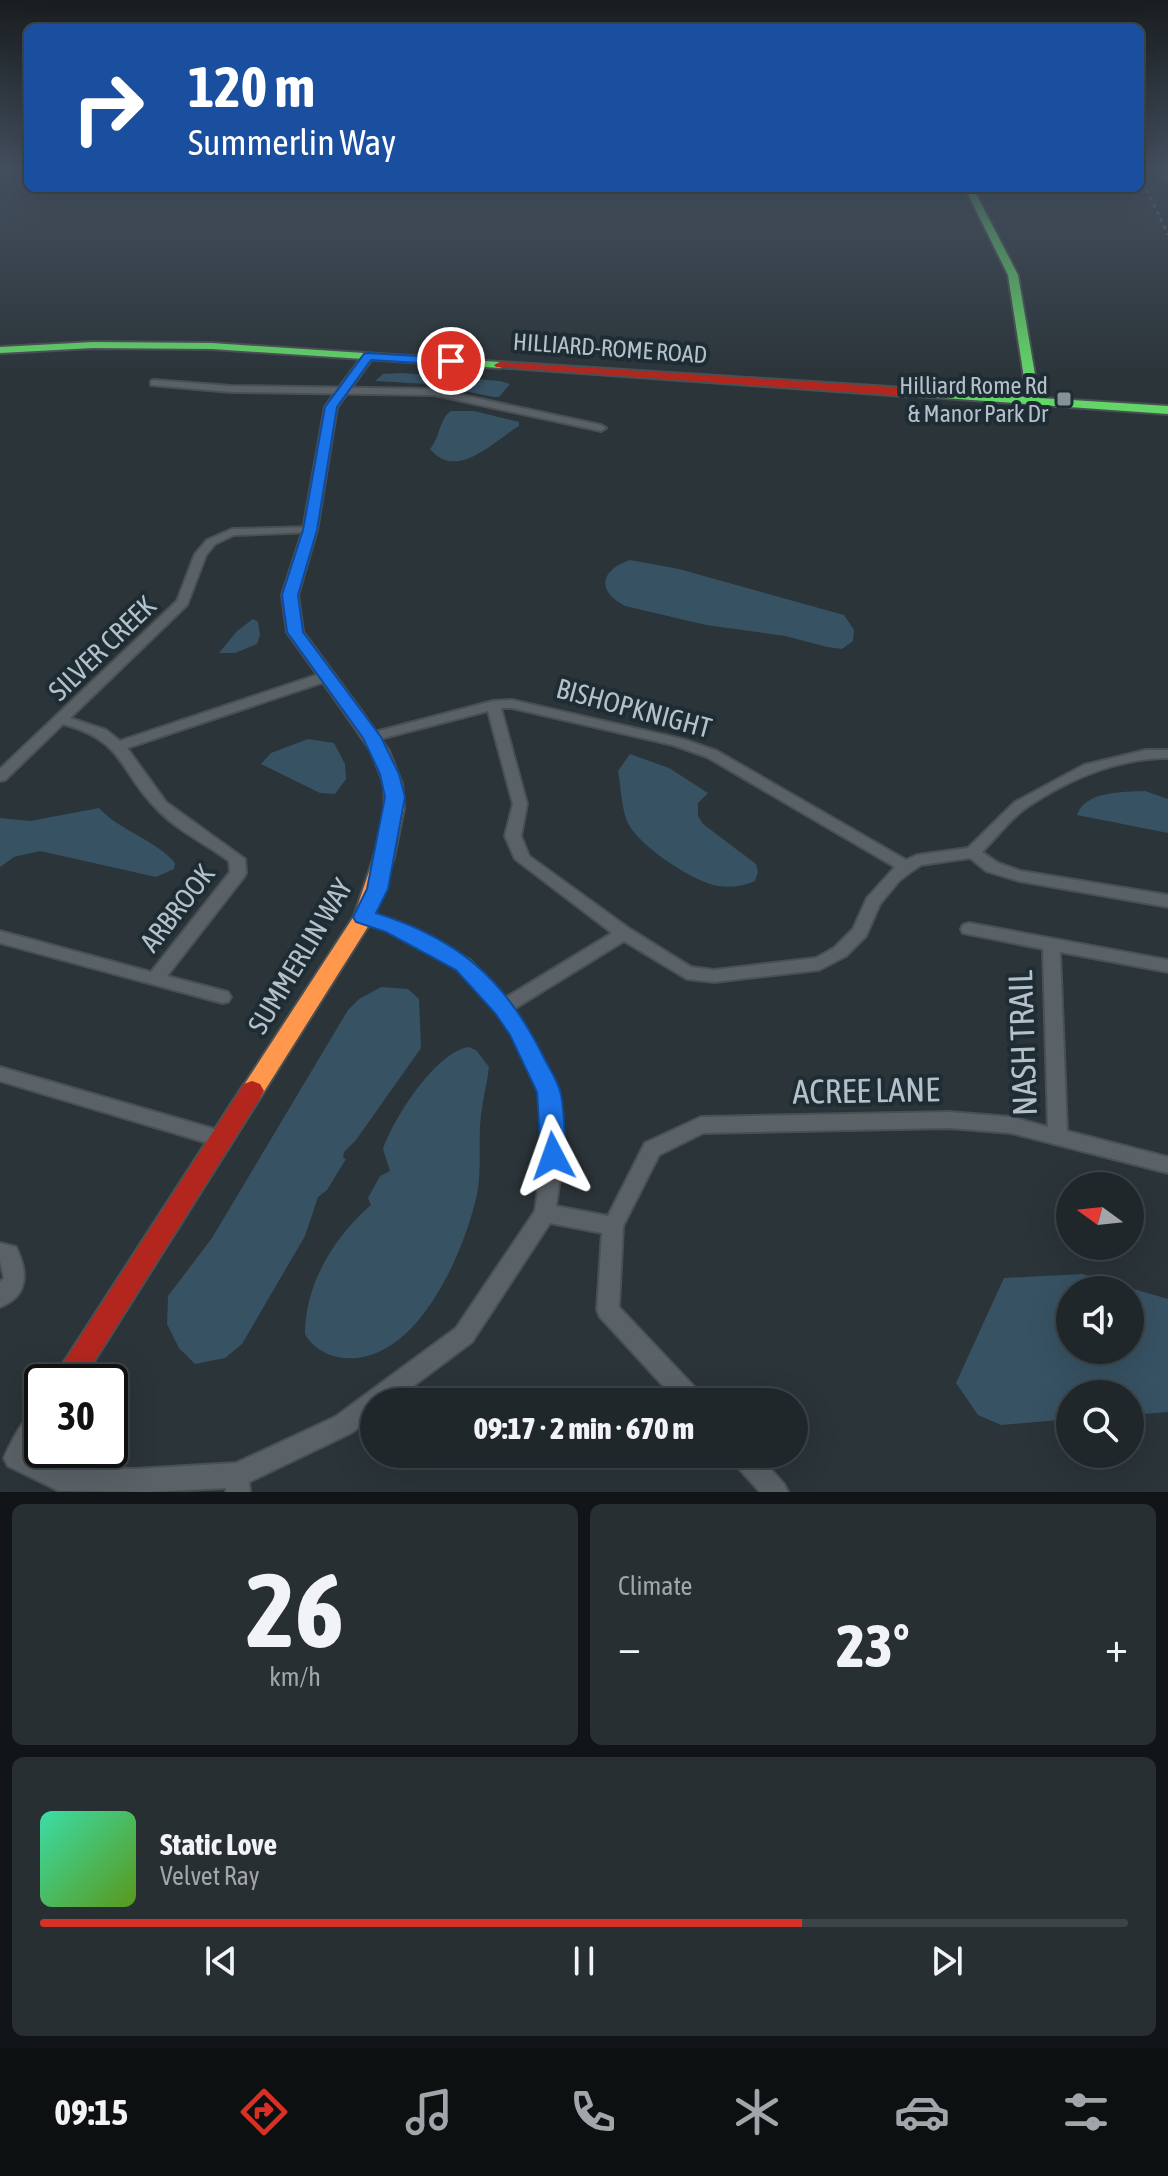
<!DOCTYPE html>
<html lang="en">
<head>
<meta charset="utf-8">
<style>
  :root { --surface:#20272b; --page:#282f33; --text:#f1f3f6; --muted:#a2a5a9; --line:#3d4447; --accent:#d93025 }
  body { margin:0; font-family:"Asap Condensed",sans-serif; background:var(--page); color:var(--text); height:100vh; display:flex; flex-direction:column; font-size:30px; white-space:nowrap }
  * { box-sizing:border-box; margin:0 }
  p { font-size:26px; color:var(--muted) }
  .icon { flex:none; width:44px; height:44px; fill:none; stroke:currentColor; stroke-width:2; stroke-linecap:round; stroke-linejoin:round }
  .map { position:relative; height:1492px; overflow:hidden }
  .drawer { display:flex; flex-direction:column; gap:12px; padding:12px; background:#121518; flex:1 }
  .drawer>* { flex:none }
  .top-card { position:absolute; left:24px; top:24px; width:1120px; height:168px; border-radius:12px; box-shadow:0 8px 32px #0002,0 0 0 2px var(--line); background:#1a4fa0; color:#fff; overflow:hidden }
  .needle { width:52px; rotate:285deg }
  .controls { position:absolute; left:1056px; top:1172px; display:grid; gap:16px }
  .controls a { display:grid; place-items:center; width:88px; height:88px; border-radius:50%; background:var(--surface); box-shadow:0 8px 32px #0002,0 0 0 2px var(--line); font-size:40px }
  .speed { position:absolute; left:24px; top:1364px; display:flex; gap:16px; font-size:40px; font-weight:700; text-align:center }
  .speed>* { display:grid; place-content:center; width:104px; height:104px; border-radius:50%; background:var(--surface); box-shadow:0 8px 32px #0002,0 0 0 2px var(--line); line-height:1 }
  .speed .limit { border:4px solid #111; border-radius:12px; background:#fff; color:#111 }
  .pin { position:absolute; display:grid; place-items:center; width:68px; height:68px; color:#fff; margin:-34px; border:4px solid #fff; border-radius:50%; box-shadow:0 2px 8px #0007 }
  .me { position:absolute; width:88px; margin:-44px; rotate:356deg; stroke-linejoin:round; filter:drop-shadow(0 0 6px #0008) }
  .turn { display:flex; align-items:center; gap:28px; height:168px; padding:0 32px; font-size:36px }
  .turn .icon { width:104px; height:104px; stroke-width:2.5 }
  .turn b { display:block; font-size:56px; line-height:68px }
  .big { font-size:60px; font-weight:800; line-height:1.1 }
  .drawer .widget { flex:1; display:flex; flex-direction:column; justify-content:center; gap:12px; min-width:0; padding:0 28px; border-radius:12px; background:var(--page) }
  .drawer .dial { align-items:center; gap:0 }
  .dial b { font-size:104px; line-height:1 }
  .song { display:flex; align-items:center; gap:24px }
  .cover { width:96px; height:96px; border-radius:12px; background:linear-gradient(135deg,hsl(160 70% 55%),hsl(90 70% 35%)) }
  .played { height:8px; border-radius:4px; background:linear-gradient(90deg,var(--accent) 70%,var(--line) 70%) }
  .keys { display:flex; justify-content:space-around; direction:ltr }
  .heat { display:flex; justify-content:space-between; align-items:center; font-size:44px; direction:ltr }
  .drawer .tiles { flex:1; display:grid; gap:12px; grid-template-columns:1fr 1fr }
  .widget:last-child { grid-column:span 2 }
  .trip { position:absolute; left:360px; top:1388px; width:448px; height:80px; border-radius:40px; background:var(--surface); box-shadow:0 8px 32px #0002,0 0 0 2px var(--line); font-weight:800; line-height:80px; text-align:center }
  .menu { display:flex; height:128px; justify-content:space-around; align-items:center; background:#0d1011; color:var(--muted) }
  .menu .icon { width:56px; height:56px }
  .menu .selected { color:var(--accent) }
  .menu b { font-size:36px; color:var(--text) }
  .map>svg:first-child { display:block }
</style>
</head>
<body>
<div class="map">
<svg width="1168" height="1492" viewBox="0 0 1168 1492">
  <rect width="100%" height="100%" fill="#2b3439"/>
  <g fill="#375263" fill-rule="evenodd">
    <path d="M 402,373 L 500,381 L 510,384 L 499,397 L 494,397 L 428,384 L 375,381 L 383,374 Z"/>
    <path d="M 451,411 L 474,411 L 519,422 L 519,426 C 495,440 457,482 430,449 C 440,438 439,419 451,411 Z"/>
    <path d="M 630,560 L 679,569 L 844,615 L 854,630 L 853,641 L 842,649 L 827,647 L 785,636 L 706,625 L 625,606 C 596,591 600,570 630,560 Z"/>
    <path d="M 253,619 L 258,622 L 260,635 L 257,644 L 235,653 L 219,653 L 237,631 Z"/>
    <path d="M 308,739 L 334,743 L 345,764 L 346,779 L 335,794 L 320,793 L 261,764 L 271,753 Z"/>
    <path d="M 630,754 L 669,768 L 708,793 L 698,803 L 698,816 L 703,824 L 756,864 L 758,872 L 755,881 C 744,886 730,888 718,886 C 693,882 636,844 627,821 C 621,805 621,787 618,771 Z"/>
    <path d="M 1145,791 L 1168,799 L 1168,833 L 1077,815 C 1085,791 1122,792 1145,791 Z"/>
    <path d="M 99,808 C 120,831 156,840 175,863 L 174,869 L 156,877 L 40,851 L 14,857 L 0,867 L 0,818 L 30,821 Z"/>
    <path d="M 381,987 L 408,989 L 419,999 L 421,1048 L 356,1140 L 344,1152 L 343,1158 L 346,1159 L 327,1190 L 318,1197 L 305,1236 L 242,1344 L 225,1358 L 195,1364 L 179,1348 L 167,1324 L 168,1296 L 212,1238 L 348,1010 L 359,999 Z"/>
    <path d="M 468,1047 L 476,1050 L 489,1067 C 487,1083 483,1099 481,1115 C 478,1142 482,1168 477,1194 C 465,1250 422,1351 357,1358 C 336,1360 315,1352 305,1334 C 305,1284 334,1237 371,1205 L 368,1198 L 380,1176 L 390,1171 L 383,1149 C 394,1118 434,1054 468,1047 Z"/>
    <path d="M 1082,1274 L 1168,1299 L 1168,1412 L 1130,1415 L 1130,1394 L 1070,1394 L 1070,1419 L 1001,1425 L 978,1415 L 956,1383 L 1004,1278 ZM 1070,1290 L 1130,1290 L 1130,1350 L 1070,1350 Z"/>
  </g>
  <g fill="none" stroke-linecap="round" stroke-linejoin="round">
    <g stroke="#495054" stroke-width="4">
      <g id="street">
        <path d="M 1160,169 L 1166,169 L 1168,180 L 1166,179 Z"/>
        <path d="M 154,380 L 231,386 L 434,389 L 601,425 L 606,428 L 601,431 L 434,395 L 231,392 L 151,385 L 151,381 Z"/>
        <path d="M 310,527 L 314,528 L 314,532 L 234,535 L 215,544 L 206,555 L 187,605 L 70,718 L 106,730 L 120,741 L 320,674 L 330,674 L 332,677 L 330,680 L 127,748 L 166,802 L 245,859 L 246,873 L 244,877 L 167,976 L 228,992 L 231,997 L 228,1002 L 222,1003 L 0,943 L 0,931 L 151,972 L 230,872 L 229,861 C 206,844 178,831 158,810 C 118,771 126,741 63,724 L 5,780 L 0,781 L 0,769 L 177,601 L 195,554 L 207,540 L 232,529 Z"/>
        <path d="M 512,700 L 682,739 L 717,751 L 906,860 L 917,855 L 968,848 L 1015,802 L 1084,765 L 1146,750 L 1168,750 L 1168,758 C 1118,758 1069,779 1027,807 C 1011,818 997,837 982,852 L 998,863 L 1021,871 L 1168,895 L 1168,907 L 1019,881 L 986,871 L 970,858 L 921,865 L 912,871 L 899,881 L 880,904 L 866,936 L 846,956 L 819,970 L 714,982 L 687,979 L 624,941 L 514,1009 L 528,1031 L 558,1092 L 563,1156 L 556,1206 L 608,1216 L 645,1143 L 701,1117 L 949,1112 L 1011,1117 L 1048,1127 L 1043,949 L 963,933 L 961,929 L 963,925 L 969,923 L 1168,960 L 1168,972 L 1060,952 L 1067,1131 L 1168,1157 L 1168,1173 L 1011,1133 L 949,1128 L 703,1133 L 659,1155 L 623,1226 L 619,1307 L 701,1394 L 704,1402 L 678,1402 L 600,1317 L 597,1310 L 602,1233 L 550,1223 L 472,1342 L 392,1402 L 374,1402 L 374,1416 L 351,1433 L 249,1482 L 250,1492 L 226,1492 L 226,1488 L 150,1492 L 59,1491 L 8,1466 L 4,1458 C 11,1442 26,1412 42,1406 L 42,1438 L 32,1454 L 60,1467 L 135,1469 L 236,1463 L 335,1417 L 456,1328 L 535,1211 L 543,1156 L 540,1092 L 512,1034 L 497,1012 L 458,968 L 388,931 L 358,921 L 356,917 L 358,913 L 364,911 L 400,923 L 470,960 L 505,998 L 612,933 L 515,859 L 505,836 L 513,804 L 488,711 L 372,741 L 365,737 L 367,734 L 493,701 ZM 501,708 L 512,708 L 673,745 L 707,757 L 895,867 L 867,898 L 853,929 L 834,948 L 816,958 L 714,970 L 691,967 L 630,929 L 529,856 L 521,836 L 527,804 Z"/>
        <path d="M 0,1067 L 221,1131 L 228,1133 L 231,1139 L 228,1145 L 221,1147 L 0,1081 Z"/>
        <path d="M 0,1243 L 16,1247 C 28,1272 29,1296 0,1307 L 0,1282 L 4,1278 L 0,1261 Z"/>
        <path d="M 729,1454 L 757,1454 L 784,1484 L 788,1492 L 760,1492 L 733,1462 Z"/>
      </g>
    </g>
    <g stroke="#495054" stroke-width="4">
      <g id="fast">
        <path d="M 965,188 L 973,188 L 1018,275 L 1039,398 L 1168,406 L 1168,414 L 901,395 L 899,392 L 905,388 L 1027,397 L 1008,275 Z"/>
        <path d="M 93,342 L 212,343 L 500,362 L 506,365 L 500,368 L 212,349 L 93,348 L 0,353 L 0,347 Z"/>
      </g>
    </g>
    <g stroke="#495054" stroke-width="4">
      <path id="slow" d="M 353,707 L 359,708 L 389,751 L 402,784 L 404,808 L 394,857 L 374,917 L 260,1098 L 252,1101 L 244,1098 L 240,1091 L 354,916 L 374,857 L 385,808 L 384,784 L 371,751 L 344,712 Z"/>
    </g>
    <g stroke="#495054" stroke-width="4">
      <g id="jam">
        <path d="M 364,354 L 374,356 L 337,407 L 317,530 L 298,595 L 303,632 L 362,712 L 353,717 L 347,716 L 287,632 L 282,595 L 303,530 L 325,407 Z"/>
        <path d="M 500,362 L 905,388 L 911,392 L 905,396 L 496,367 L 494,365 Z"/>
        <path d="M 252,1081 L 260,1084 L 264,1091 L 260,1098 L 81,1382 L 51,1382 L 244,1084 Z"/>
      </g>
    </g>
    <use href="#street" fill="#5b6267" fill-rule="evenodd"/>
    <use href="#fast" fill="#63d668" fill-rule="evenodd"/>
    <use href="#slow" fill="#ff974d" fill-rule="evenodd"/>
    <use href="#jam" fill="#b3261e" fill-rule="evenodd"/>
    <path stroke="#5f666a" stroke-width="3" stroke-dasharray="4 4" stroke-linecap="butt" d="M 1140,175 L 1168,235"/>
  </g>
  <linearGradient id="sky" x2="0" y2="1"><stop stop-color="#181d1f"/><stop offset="0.45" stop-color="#44505f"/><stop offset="1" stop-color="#44505f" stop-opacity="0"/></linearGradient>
  <rect width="1168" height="377" fill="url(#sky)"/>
  <path fill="#1a73e8" stroke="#114b97" stroke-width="2" d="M 368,353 L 451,358 L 457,361 L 451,365 L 371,360 L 337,407 L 317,530 L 298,595 L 303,632 L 381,737 L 399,774 L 405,797 L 388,889 L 376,913 C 459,939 505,979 543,1056 C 549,1068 559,1082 561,1095 C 565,1114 564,1136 566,1156 L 562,1164 L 553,1167 L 544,1164 L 541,1156 L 537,1092 L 510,1035 L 495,1013 L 456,970 L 386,932 L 356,922 L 353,917 L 367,889 L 385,797 L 380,774 L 363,738 L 287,632 L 282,595 L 303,530 L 325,407 L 364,354 Z"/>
  <rect fill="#859097" stroke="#1e2c34" stroke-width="3" x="1056" y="391" width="16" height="16" rx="4"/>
  <g text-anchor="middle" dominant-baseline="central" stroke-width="8" stroke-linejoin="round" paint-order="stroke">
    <g font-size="24" fill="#b5c1ca" stroke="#1e2c34">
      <text transform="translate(610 348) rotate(4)">HILLIARD-ROME ROAD</text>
    </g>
    <g font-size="24" fill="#b5c1ca" stroke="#1e2c34" text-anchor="end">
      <text x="1048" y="385">Hilliard Rome Rd<tspan x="1048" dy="28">&amp; Manor Park Dr</tspan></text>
    </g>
    <g font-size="28" fill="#b5c1ca" stroke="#1e2c34">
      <text transform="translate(102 648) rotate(-44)">SILVER CREEK</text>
      <text transform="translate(634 708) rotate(15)">BISHOPKNIGHT</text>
      <text transform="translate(177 908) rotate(-52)">ARBROOK</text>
      <text transform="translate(300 956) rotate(-59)">SUMMERLIN WAY</text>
    </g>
    <g font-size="34" fill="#b5c1ca" stroke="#1e2c34">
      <text transform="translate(1022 1043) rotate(-92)">NASH TRAIL</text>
      <text transform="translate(866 1090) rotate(-1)">ACREE LANE</text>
    </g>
  </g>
</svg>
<div class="controls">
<a><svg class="needle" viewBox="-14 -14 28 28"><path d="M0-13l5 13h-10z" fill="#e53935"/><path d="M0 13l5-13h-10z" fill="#a2a5a9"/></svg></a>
<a><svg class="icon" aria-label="sound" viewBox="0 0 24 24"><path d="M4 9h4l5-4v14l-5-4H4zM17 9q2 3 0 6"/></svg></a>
<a><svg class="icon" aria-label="search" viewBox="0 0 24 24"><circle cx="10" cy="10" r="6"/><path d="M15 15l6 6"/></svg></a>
</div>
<div class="speed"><div class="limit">30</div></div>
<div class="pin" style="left:451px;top:361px;background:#d93025"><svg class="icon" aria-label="arrive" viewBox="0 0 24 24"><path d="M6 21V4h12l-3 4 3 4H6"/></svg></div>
<svg class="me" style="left:553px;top:1156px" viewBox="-20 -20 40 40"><path d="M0-17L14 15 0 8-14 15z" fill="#1a73e8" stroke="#fff" stroke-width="4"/></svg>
<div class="trip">09:17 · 2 min · 670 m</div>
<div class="top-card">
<div class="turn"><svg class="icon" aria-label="right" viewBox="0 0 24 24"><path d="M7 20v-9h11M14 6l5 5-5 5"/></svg><div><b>120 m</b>Summerlin Way</div></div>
</div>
</div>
<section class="drawer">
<div class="tiles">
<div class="widget dial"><b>26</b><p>km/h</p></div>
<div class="widget"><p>Climate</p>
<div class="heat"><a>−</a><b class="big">23°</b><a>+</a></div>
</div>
<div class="widget">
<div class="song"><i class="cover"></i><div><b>Static Love</b><p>Velvet Ray</p></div></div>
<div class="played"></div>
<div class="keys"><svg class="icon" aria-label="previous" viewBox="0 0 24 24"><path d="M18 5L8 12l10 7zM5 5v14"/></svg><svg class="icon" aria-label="pause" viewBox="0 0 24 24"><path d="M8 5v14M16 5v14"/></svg><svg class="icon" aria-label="next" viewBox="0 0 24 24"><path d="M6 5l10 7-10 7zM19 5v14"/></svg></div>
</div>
</div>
</section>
<nav class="menu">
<b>09:15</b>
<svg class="icon selected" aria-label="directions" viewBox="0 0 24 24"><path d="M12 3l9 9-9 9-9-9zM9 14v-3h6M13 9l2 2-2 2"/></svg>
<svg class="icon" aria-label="music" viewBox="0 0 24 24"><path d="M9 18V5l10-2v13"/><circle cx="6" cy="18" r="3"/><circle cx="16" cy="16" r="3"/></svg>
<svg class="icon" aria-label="phone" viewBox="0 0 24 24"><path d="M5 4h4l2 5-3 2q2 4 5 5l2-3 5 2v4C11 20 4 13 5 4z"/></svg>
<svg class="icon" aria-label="climate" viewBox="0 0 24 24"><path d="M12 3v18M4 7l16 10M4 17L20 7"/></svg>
<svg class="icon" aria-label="car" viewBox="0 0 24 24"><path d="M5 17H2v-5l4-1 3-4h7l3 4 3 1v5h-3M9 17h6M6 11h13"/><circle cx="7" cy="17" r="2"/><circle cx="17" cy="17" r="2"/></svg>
<svg class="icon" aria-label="filters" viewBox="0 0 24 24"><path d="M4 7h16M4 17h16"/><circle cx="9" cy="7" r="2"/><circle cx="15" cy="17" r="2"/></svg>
</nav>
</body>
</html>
